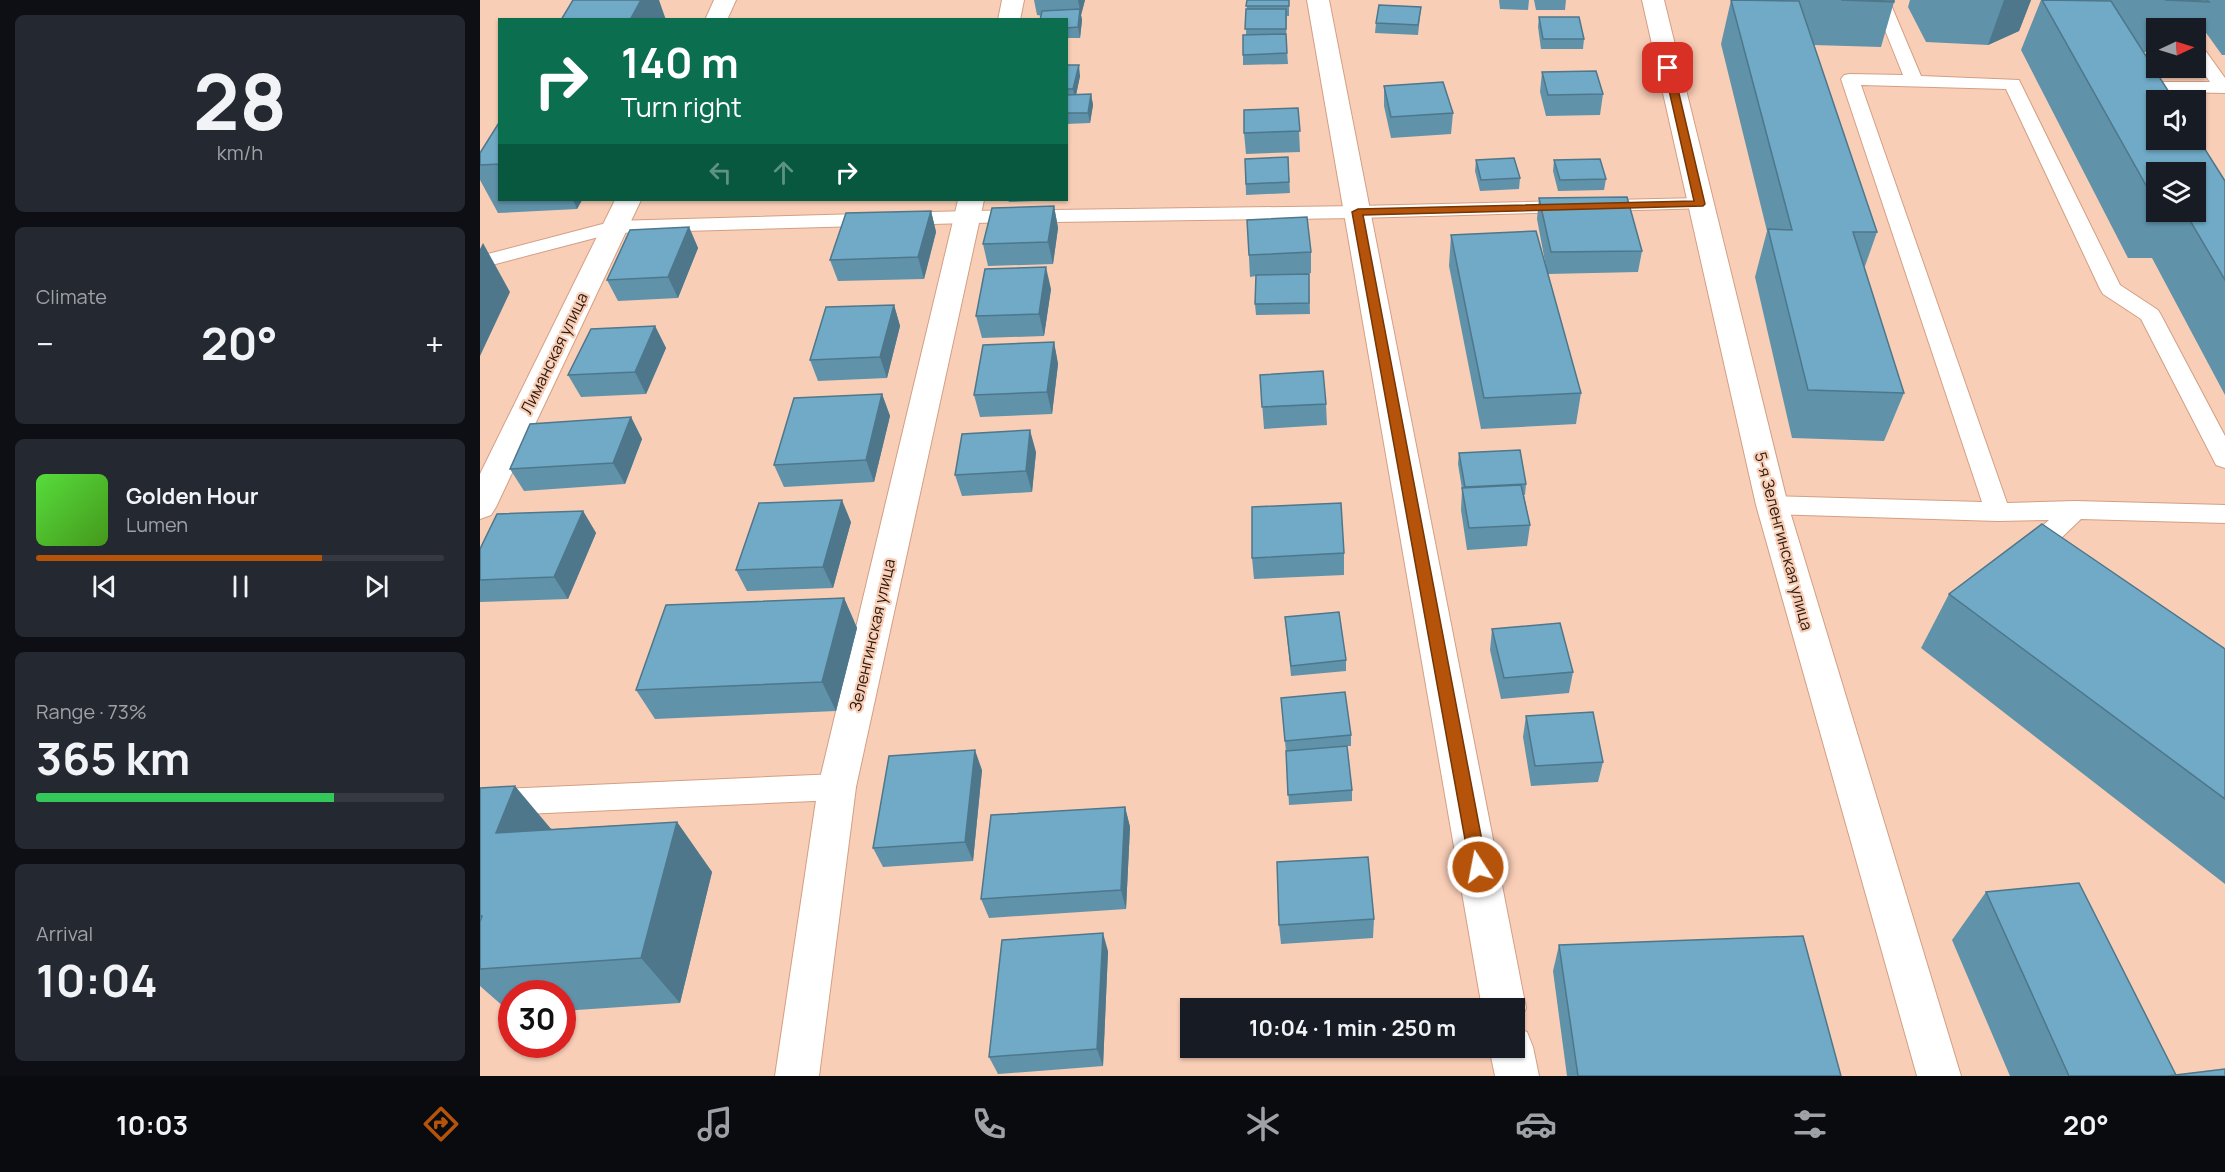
<!DOCTYPE html>
<html lang="en">
<head>
<meta charset="utf-8">
<style>
  :root { --surface:#171b24; --page:#242831; --text:#f1f3f6; --muted:#9ea1a6; --line:#363941; --accent:#b45309 }
  body { margin:0; font-family:Manrope,sans-serif; background:var(--page); color:var(--text); height:100vh; display:flex; flex-direction:column; font-size:22px; white-space:nowrap }
  * { box-sizing:border-box; margin:0 }
  p { font-size:20px; color:var(--muted) }
  .icon { flex:none; width:33px; height:33px; fill:none; stroke:currentColor; stroke-width:2; stroke-linecap:round; stroke-linejoin:round }
  .map { position:relative; flex:1; overflow:hidden }
  .sheet { display:flex; flex-direction:column; gap:15px; padding:15px; background:#0d0f14; width:480px }
  .sheet>* { flex:none }
  .top-card { position:absolute; left:18px; top:18px; width:570px; height:183px; border-radius:0px; box-shadow:0 2px 4px #0004; background:#0b6e4f; color:#fff; overflow:hidden }
  .needle { width:39px; rotate:86deg }
  .controls { position:absolute; left:1666px; top:18px; display:grid; gap:12px }
  .controls a { display:grid; place-items:center; width:60px; height:60px; border-radius:0px; background:var(--surface); box-shadow:0 2px 4px #0004; font-size:30px }
  .speed { position:absolute; left:18px; top:980px; display:flex; gap:12px; font-size:30px; font-weight:700; text-align:center }
  .speed>* { display:grid; place-content:center; width:78px; height:78px; border-radius:50%; background:var(--surface); box-shadow:0 2px 4px #0004; line-height:1 }
  .speed .limit { border:9px solid #d22; background:#fff; color:#111 }
  .pin { position:absolute; display:grid; place-items:center; width:51px; height:51px; color:#fff; margin:-26px; border-radius:12px; box-shadow:0 3px 9px #0006 }
  .me { position:absolute; width:66px; margin:-33px; rotate:349deg; stroke-linejoin:round; filter:drop-shadow(0 0 4px #0008) }
  .turn { display:flex; align-items:center; gap:21px; height:126px; padding:0 24px; font-size:27px }
  .turn .icon { width:78px; height:78px; stroke-width:2.5 }
  .turn b { display:block; font-size:42px; line-height:51px }
  .lanes { display:flex; align-items:center; height:57px; padding:0 24px; background:#0003; justify-content:center; gap:30px; direction:ltr }
  .lanes .off { opacity:.35 }
  .big { font-size:45px; font-weight:700; line-height:1.1 }
  .sheet .tile { flex:1; display:flex; flex-direction:column; justify-content:center; gap:9px; min-width:0; padding:0 21px; border-radius:9px; background:var(--page) }
  .sheet .dial { align-items:center; gap:0 }
  .dial b { font-size:78px; line-height:1 }
  .song { display:flex; align-items:center; gap:18px }
  .cover { width:72px; height:72px; border-radius:9px; background:linear-gradient(135deg,hsl(110 70% 55%),hsl(100 70% 35%)) }
  .played { height:6px; border-radius:3px; background:linear-gradient(90deg,var(--accent) 70%,var(--line) 70%) }
  .keys { display:flex; justify-content:space-around; direction:ltr }
  .heat { display:flex; justify-content:space-between; align-items:center; font-size:33px; direction:ltr }
  .charge { height:9px; border-radius:4px; background:linear-gradient(90deg,#34c759 73%,var(--line) 0) }
  .trip { position:absolute; left:700px; top:998px; width:345px; height:60px; border-radius:0px; background:var(--surface); box-shadow:0 2px 4px #0004; font-weight:700; line-height:60px; text-align:center }
  .menu { display:flex; height:96px; justify-content:space-around; align-items:center; background:#090b0e; color:var(--muted) }
  .menu .icon { width:42px; height:42px }
  .menu .current { color:var(--accent) }
  .menu b { font-size:27px; color:var(--text) }
  main { display:flex; flex:1; min-height:0 }
  .map>svg:first-child { display:block }
</style>
</head>
<body>
<main>
<section class="sheet">
<div class="tile dial"><b>28</b><p>km/h</p></div>
<div class="tile"><p>Climate</p>
<div class="heat"><a>−</a><b class="big">20°</b><a>+</a></div>
</div>
<div class="tile">
<div class="song"><i class="cover"></i><div><b>Golden Hour</b><p>Lumen</p></div></div>
<div class="played"></div>
<div class="keys"><svg class="icon" aria-label="previous" viewBox="0 0 24 24"><path d="M18 5L8 12l10 7zM5 5v14"/></svg><svg class="icon" aria-label="pause" viewBox="0 0 24 24"><path d="M8 5v14M16 5v14"/></svg><svg class="icon" aria-label="next" viewBox="0 0 24 24"><path d="M6 5l10 7-10 7zM19 5v14"/></svg></div>
</div>
<div class="tile"><p>Range · 73%</p><b class="big">365 km</b><div class="charge"></div></div>
<div class="tile"><p>Arrival</p><b class="big">10:04</b></div>
</section>
<div class="map">
<svg width="1745" height="1076" viewBox="0 0 1745 1076">
  <rect width="100%" height="100%" fill="#f9ceb7"/>
  <g fill="none" stroke-linecap="round" stroke-linejoin="round">
    <g stroke="#d39f83" stroke-width="2">
      <g id="lane">
        <path d="M 1393,0 L 1409,0 L 1441,76 L 1539,80 L 1640,285 L 1678,310 L 1681,315 L 1745,436 L 1745,468 L 1736,465 L 1733,459 L 1661,319 L 1623,294 L 1620,289 L 1526,89 L 1381,85 L 1527,503 L 1595,501 L 1745,505 L 1745,523 L 1601,519 L 1556,562 L 1547,565 L 1538,562 L 1534,555 L 1538,548 L 1569,520 L 1518,521 L 1292,514 L 1283,511 L 1280,505 L 1283,499 L 1292,496 L 1502,502 L 1361,79 L 1364,75 L 1370,74 L 1423,75 Z"/>
        <path d="M 1716,45 L 1722,46 L 1745,78 L 1745,93 L 1695,92 L 1700,100 L 1682,100 L 1674,86 L 1677,82 L 1730,82 L 1716,62 Z"/>
        <path d="M 1220,198 L 1227,200 L 1230,204 L 1227,208 L 878,218 L 488,223 L 134,233 L 0,268 L 0,256 L 134,221 L 488,211 L 878,206 Z"/>
        <path d="M 357,774 L 367,778 L 372,787 L 367,796 L 357,800 L 0,816 L 0,790 Z"/>
      </g>
    </g>
    <g stroke="#d39f83" stroke-width="2">
      <g id="street">
        <path d="M 234,0 L 256,0 L 247,20 L 225,20 Z"/>
        <path d="M 522,0 L 544,0 L 540,20 L 518,20 Z"/>
        <path d="M 827,0 L 849,0 L 1046,1008 L 1039,1023 L 1035,1025 L 1035,1008 L 1002,1008 Z"/>
        <path d="M 1162,0 L 1184,0 L 1308,505 L 1481,1076 L 1437,1076 L 1276,505 Z"/>
        <path d="M 135,200 L 161,200 L 16,507 L 11,515 L 0,519 L 0,474 Z"/>
        <path d="M 478,200 L 504,200 L 376,787 L 339,1076 L 295,1076 L 338,787 Z"/>
        <path d="M 1035,1027 L 1047,1032 L 1053,1047 L 1059,1076 L 1015,1076 L 1009,1047 L 1035,1047 Z"/>
      </g>
    </g>
    <use href="#lane" fill="#fff" fill-rule="evenodd"/>
    <use href="#street" fill="#fff" fill-rule="evenodd"/>
  </g>
  <g fill="#6092aa" fill-rule="evenodd">
    <path d="M 554,0 L 605,0 L 601,15 L 602,20 L 600,38 L 586,38 L 586,20 L 557,15 Z"/>
    <path d="M 767,0 L 809,0 L 809,16 L 807,16 L 806,39 L 808,64 L 763,65 L 763,55 L 766,35 Z"/>
    <path d="M 1019,0 L 1049,0 L 1048,10 L 1020,9 Z"/>
    <path d="M 1054,0 L 1086,0 L 1085,10 L 1056,10 Z"/>
    <path d="M 1251,0 L 1414,0 L 1414,2 L 1401,47 L 1333,45 L 1397,232 L 1384,269 L 1424,393 L 1404,441 L 1312,438 L 1275,277 L 1287,231 L 1241,44 Z"/>
    <path d="M 1430,0 L 1551,0 L 1539,31 L 1508,45 L 1446,42 L 1428,7 Z"/>
    <path d="M 1561,0 L 1745,0 L 1745,55 L 1742,55 L 1719,23 L 1716,28 L 1677,28 L 1677,52 L 1663,52 L 1745,181 L 1745,395 L 1672,258 L 1648,258 L 1541,50 ZM 1677,172 L 1716,212 L 1677,212 Z"/>
    <path d="M 941,7 L 938,35 L 895,33 L 896,23 Z"/>
    <path d="M 1059,17 L 1104,39 L 1103,49 L 1061,49 L 1058,27 Z"/>
    <path d="M 586,65 L 600,76 L 596,95 L 611,94 L 613,105 L 610,123 L 586,124 Z"/>
    <path d="M 1062,72 L 1123,94 L 1120,115 L 1066,116 L 1060,92 Z"/>
    <path d="M 904,86 L 973,113 L 971,134 L 911,138 L 904,106 Z"/>
    <path d="M 818,108 L 820,152 L 766,154 L 764,133 Z"/>
    <path d="M 20,121 L 20,200 L 102,200 L 97,209 L 18,213 L 0,180 L 0,153 Z"/>
    <path d="M 808,157 L 810,193 L 766,195 L 765,159 Z"/>
    <path d="M 996,160 L 1040,178 L 1039,189 L 1000,191 L 995,171 Z"/>
    <path d="M 1074,160 L 1126,179 L 1124,190 L 1078,191 L 1073,171 Z"/>
    <path d="M 1059,198 L 1162,251 L 1158,272 L 1068,274 L 1101,393 L 1096,424 L 1001,429 L 969,266 L 971,235 L 1066,267 L 1057,219 Z"/>
    <path d="M 528,200 L 580,200 L 529,202 Z"/>
    <path d="M 574,206 L 578,228 L 573,264 L 508,266 L 503,244 Z"/>
    <path d="M 451,211 L 456,232 L 444,279 L 358,281 L 350,260 Z"/>
    <path d="M 767,220 L 831,252 L 831,273 L 828,274 L 829,274 L 830,314 L 776,315 L 775,304 L 776,276 L 770,277 Z"/>
    <path d="M 209,227 L 218,248 L 198,298 L 138,301 L 127,280 Z"/>
    <path d="M 571,289 L 564,336 L 502,338 L 496,316 Z"/>
    <path d="M 414,305 L 420,326 L 407,378 L 338,381 L 330,360 Z"/>
    <path d="M 175,326 L 186,348 L 166,394 L 101,397 L 88,375 Z"/>
    <path d="M 574,342 L 578,364 L 572,414 L 500,417 L 494,395 Z"/>
    <path d="M 780,375 L 846,404 L 847,425 L 784,429 Z"/>
    <path d="M 402,394 L 410,416 L 394,482 L 304,487 L 294,465 Z"/>
    <path d="M 151,417 L 162,439 L 145,484 L 44,491 L 30,469 Z"/>
    <path d="M 556,452 L 552,492 L 482,496 L 475,475 Z"/>
    <path d="M 979,453 L 1046,484 L 1045,495 L 1044,495 L 1050,525 L 1047,546 L 987,550 L 981,510 L 982,489 L 978,464 Z"/>
    <path d="M 103,511 L 116,533 L 88,599 L 0,602 L 0,549 Z"/>
    <path d="M 371,522 L 353,588 L 267,591 L 256,570 Z"/>
    <path d="M 864,553 L 864,575 L 774,579 L 772,558 Z"/>
    <path d="M 1469,594 L 1745,649 L 1745,884 L 1441,648 Z"/>
    <path d="M 364,598 L 377,628 L 356,711 L 175,719 L 156,690 Z"/>
    <path d="M 805,617 L 866,660 L 866,671 L 811,676 Z"/>
    <path d="M 1012,629 L 1093,672 L 1089,693 L 1021,699 L 1010,650 Z"/>
    <path d="M 801,698 L 871,735 L 871,746 L 867,746 L 872,790 L 872,801 L 809,805 L 806,752 Z"/>
    <path d="M 1046,716 L 1123,762 L 1118,782 L 1051,786 L 1043,737 Z"/>
    <path d="M 502,770 L 493,861 L 403,867 L 393,848 Z"/>
    <path d="M 0,788 L 72,829 L 197,822 L 232,872 L 200,1003 L 82,1011 L 82,993 L 32,993 L 32,1014 L 0,986 Z"/>
    <path d="M 645,807 L 650,827 L 646,909 L 509,918 L 501,899 Z"/>
    <path d="M 1506,892 L 1696,1075 L 1745,1076 L 1530,1076 L 1472,940 Z"/>
    <path d="M 894,919 L 893,938 L 801,944 L 799,925 Z"/>
    <path d="M 1079,945 L 1361,1076 L 1087,1076 L 1073,971 Z"/>
    <path d="M 628,951 L 623,1066 L 518,1074 L 509,1057 Z"/>
  </g>
  <g fill="#4e778b">
    <path d="M 161,0 L 179,0 L 186,20 L 150,20 Z"/>
    <path d="M 598,0 L 605,0 L 601,15 L 602,20 L 600,38 L 598,27 L 600,10 Z"/>
    <path d="M 1524,0 L 1551,0 L 1539,31 L 1508,45 Z"/>
    <path d="M 599,65 L 600,76 L 595,100 L 593,89 Z"/>
    <path d="M 611,94 L 613,105 L 610,123 L 608,113 Z"/>
    <path d="M 93,200 L 102,200 L 97,209 Z"/>
    <path d="M 574,206 L 578,228 L 573,264 L 568,242 Z"/>
    <path d="M 451,211 L 456,232 L 444,279 L 438,257 Z"/>
    <path d="M 209,227 L 218,248 L 198,298 L 188,277 Z"/>
    <path d="M 3,243 L 30,292 L 0,356 L 0,249 Z"/>
    <path d="M 566,267 L 571,289 L 564,336 L 559,314 Z"/>
    <path d="M 414,305 L 420,326 L 407,378 L 400,357 Z"/>
    <path d="M 175,326 L 186,348 L 166,394 L 155,372 Z"/>
    <path d="M 574,342 L 578,364 L 572,414 L 567,392 Z"/>
    <path d="M 402,394 L 410,416 L 394,482 L 386,460 Z"/>
    <path d="M 151,417 L 162,439 L 145,484 L 133,463 Z"/>
    <path d="M 550,430 L 556,452 L 552,492 L 546,471 Z"/>
    <path d="M 362,500 L 371,522 L 353,588 L 343,567 Z"/>
    <path d="M 103,511 L 116,533 L 88,599 L 74,577 Z"/>
    <path d="M 364,598 L 377,628 L 356,711 L 342,682 Z"/>
    <path d="M 495,750 L 502,770 L 493,861 L 485,842 Z"/>
    <path d="M 35,786 L 77,836 L 16,833 Z"/>
    <path d="M 645,807 L 650,827 L 646,909 L 641,890 Z"/>
    <path d="M 197,822 L 232,872 L 200,1003 L 161,958 Z"/>
    <path d="M 623,933 L 628,951 L 623,1066 L 617,1049 Z"/>
  </g>
  <g fill="#70aac6" stroke="#4e778b" stroke-width="1.5">
    <path d="M 93,0 L 161,0 L 150,20 L 81,20 Z"/>
    <path d="M 767,0 L 809,0 L 809,6 L 766,6 Z"/>
    <path d="M 1251,0 L 1319,1 L 1397,232 L 1373,232 L 1424,393 L 1328,390 L 1288,229 L 1312,230 Z"/>
    <path d="M 1361,0 L 1414,0 L 1414,2 Z"/>
    <path d="M 1562,0 L 1631,1 L 1694,100 L 1677,100 L 1677,140 L 1716,140 L 1716,135 L 1745,181 L 1745,280 L 1705,212 L 1716,212 L 1716,172 L 1677,172 L 1677,203 L 1676,203 Z"/>
    <path d="M 1685,0 L 1727,0 L 1729,2 Z"/>
    <path d="M 899,5 L 941,7 L 938,25 L 896,23 Z"/>
    <path d="M 600,9 L 598,27 L 586,28 L 586,20 L 560,20 L 562,11 Z"/>
    <path d="M 766,9 L 806,9 L 806,29 L 765,29 Z"/>
    <path d="M 1059,17 L 1099,17 L 1104,39 L 1063,39 Z"/>
    <path d="M 806,34 L 807,53 L 763,55 L 763,35 Z"/>
    <path d="M 586,65 L 599,65 L 593,89 L 586,89 Z"/>
    <path d="M 1116,71 L 1123,94 L 1068,95 L 1062,72 Z"/>
    <path d="M 963,82 L 973,113 L 911,117 L 904,86 Z"/>
    <path d="M 611,94 L 608,113 L 586,113 L 586,95 Z"/>
    <path d="M 818,108 L 820,131 L 764,133 L 764,110 Z"/>
    <path d="M 20,121 L 20,164 L 0,165 L 0,153 Z"/>
    <path d="M 808,157 L 809,182 L 766,184 L 765,159 Z"/>
    <path d="M 1034,158 L 1040,178 L 1001,180 L 996,160 Z"/>
    <path d="M 1120,159 L 1126,179 L 1080,180 L 1074,160 Z"/>
    <path d="M 1147,197 L 1162,251 L 1071,252 L 1059,198 Z"/>
    <path d="M 574,206 L 568,242 L 503,244 L 512,208 Z"/>
    <path d="M 451,211 L 438,257 L 350,260 L 366,213 Z"/>
    <path d="M 827,217 L 831,252 L 769,255 L 767,220 Z"/>
    <path d="M 209,227 L 188,277 L 127,280 L 150,230 Z"/>
    <path d="M 1056,231 L 1101,393 L 1004,398 L 971,235 Z"/>
    <path d="M 566,267 L 559,314 L 496,316 L 505,269 Z"/>
    <path d="M 829,274 L 829,303 L 775,304 L 776,275 Z"/>
    <path d="M 414,305 L 400,357 L 330,360 L 346,307 Z"/>
    <path d="M 175,326 L 155,372 L 88,375 L 111,329 Z"/>
    <path d="M 574,342 L 567,392 L 494,395 L 503,345 Z"/>
    <path d="M 843,371 L 846,404 L 782,407 L 780,375 Z"/>
    <path d="M 402,394 L 386,460 L 294,465 L 314,398 Z"/>
    <path d="M 151,417 L 133,463 L 30,469 L 50,424 Z"/>
    <path d="M 550,430 L 546,471 L 475,475 L 482,434 Z"/>
    <path d="M 1040,450 L 1046,484 L 985,487 L 979,453 Z"/>
    <path d="M 1041,485 L 1050,525 L 989,528 L 982,488 Z"/>
    <path d="M 362,500 L 343,567 L 256,570 L 279,503 Z"/>
    <path d="M 861,503 L 864,553 L 772,558 L 772,507 Z"/>
    <path d="M 103,511 L 74,577 L 0,580 L 0,549 L 17,514 Z"/>
    <path d="M 1562,524 L 1745,649 L 1745,799 L 1469,594 Z"/>
    <path d="M 364,598 L 342,682 L 156,690 L 186,605 Z"/>
    <path d="M 859,612 L 866,660 L 811,666 L 805,617 Z"/>
    <path d="M 1080,623 L 1093,672 L 1024,678 L 1012,629 Z"/>
    <path d="M 865,692 L 871,735 L 805,741 L 801,698 Z"/>
    <path d="M 1113,712 L 1123,762 L 1055,766 L 1046,716 Z"/>
    <path d="M 867,746 L 872,790 L 808,795 L 806,751 Z"/>
    <path d="M 495,750 L 485,842 L 393,848 L 409,756 Z"/>
    <path d="M 35,786 L 16,833 L 197,822 L 161,958 L 0,969 L 0,922 L 2,916 L 0,916 L 0,788 Z"/>
    <path d="M 645,807 L 641,890 L 501,899 L 511,815 Z"/>
    <path d="M 888,857 L 894,919 L 799,925 L 797,862 Z"/>
    <path d="M 1599,883 L 1696,1075 L 1687,1076 L 1589,1076 L 1506,892 Z"/>
    <path d="M 623,933 L 617,1049 L 509,1057 L 522,940 Z"/>
    <path d="M 1323,936 L 1361,1076 L 1098,1076 L 1079,945 Z"/>
    <path d="M 1745,1069 L 1745,1076 L 1696,1076 L 1696,1075 Z"/>
  </g>
  <path fill="#b45309" stroke="#753606" stroke-width="1.5" d="M 1188,65 L 1193,68 L 1225,204 L 1223,206 L 883,215 L 1007,867 L 1004,873 L 998,875 L 992,873 L 990,867 L 872,212 L 878,209 L 1214,201 L 1184,68 Z"/>
  <g text-anchor="middle" dominant-baseline="central" stroke-width="4.5" stroke-linejoin="round" paint-order="stroke">
    <g font-size="16" fill="#2c190e" stroke="#f9ceb7">
      <text transform="translate(74 353) rotate(-64)">Лиманская улица</text>
      <text transform="translate(1304 541) rotate(75)">5-я Зеленгинская улица</text>
      <text transform="translate(392 635) rotate(-77)">Зеленгинская улица</text>
    </g>
  </g>
</svg>
<div class="controls">
<a><svg class="needle" viewBox="-14 -14 28 28"><path d="M0-13l5 13h-10z" fill="#e53935"/><path d="M0 13l5-13h-10z" fill="#9ea1a6"/></svg></a>
<a><svg class="icon" aria-label="sound" viewBox="0 0 24 24"><path d="M4 9h4l5-4v14l-5-4H4zM17 9q2 3 0 6"/></svg></a>
<a><svg class="icon" aria-label="layers" viewBox="0 0 24 24"><path d="M12 4l9 5-9 5-9-5zM3 14l9 5 9-5"/></svg></a>
</div>
<div class="speed"><div class="limit">30</div></div>
<div class="pin" style="left:1188px;top:68px;background:#d93025"><svg class="icon" aria-label="arrive" viewBox="0 0 24 24"><path d="M6 21V4h12l-3 4 3 4H6"/></svg></div>
<svg class="me" style="left:998px;top:867px" viewBox="-20 -20 40 40"><circle r="17" fill="#b45309" stroke="#fff" stroke-width="3"/><path d="M0-11L8 9 0 5-8 9z" fill="#fff"/></svg>
<div class="trip">10:04 · 1 min · 250 m</div>
<div class="top-card">
<div class="turn"><svg class="icon" aria-label="right" viewBox="0 0 24 24"><path d="M7 20v-9h11M14 6l5 5-5 5"/></svg><div><b>140 m</b>Turn right</div></div>
<div class="lanes"><svg class="icon off" aria-label="left" viewBox="0 0 24 24"><path d="M17 20v-9H6M10 6l-5 5 5 5"/></svg><svg class="icon off" aria-label="ahead" viewBox="0 0 24 24"><path d="M12 20V5M6 11l6-6 6 6"/></svg><svg class="icon" aria-label="right" viewBox="0 0 24 24"><path d="M7 20v-9h11M14 6l5 5-5 5"/></svg></div>
</div>
</div>
</main>
<nav class="menu">
<b>10:03</b>
<svg class="icon current" aria-label="directions" viewBox="0 0 24 24"><path d="M12 3l9 9-9 9-9-9zM9 14v-3h6M13 9l2 2-2 2"/></svg>
<svg class="icon" aria-label="music" viewBox="0 0 24 24"><path d="M9 18V5l10-2v13"/><circle cx="6" cy="18" r="3"/><circle cx="16" cy="16" r="3"/></svg>
<svg class="icon" aria-label="phone" viewBox="0 0 24 24"><path d="M5 4h4l2 5-3 2q2 4 5 5l2-3 5 2v4C11 20 4 13 5 4z"/></svg>
<svg class="icon" aria-label="climate" viewBox="0 0 24 24"><path d="M12 3v18M4 7l16 10M4 17L20 7"/></svg>
<svg class="icon" aria-label="car" viewBox="0 0 24 24"><path d="M5 17H2v-5l4-1 3-4h7l3 4 3 1v5h-3M9 17h6M6 11h13"/><circle cx="7" cy="17" r="2"/><circle cx="17" cy="17" r="2"/></svg>
<svg class="icon" aria-label="filters" viewBox="0 0 24 24"><path d="M4 7h16M4 17h16"/><circle cx="9" cy="7" r="2"/><circle cx="15" cy="17" r="2"/></svg>
<b>20°</b>
</nav>
</body>
</html>
